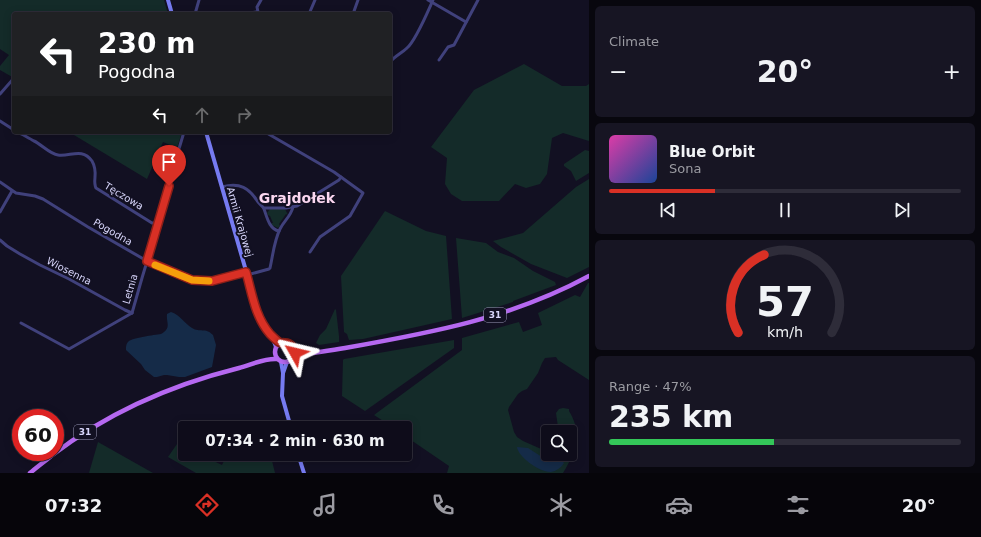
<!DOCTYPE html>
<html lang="en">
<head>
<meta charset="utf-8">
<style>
  :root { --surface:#0e0c1a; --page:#171523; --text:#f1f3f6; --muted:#9b9ba2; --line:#2e2c39; --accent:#d93025 }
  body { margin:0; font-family:"DejaVu Sans",sans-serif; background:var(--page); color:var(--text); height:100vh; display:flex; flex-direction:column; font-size:15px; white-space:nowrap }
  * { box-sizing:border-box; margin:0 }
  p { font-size:13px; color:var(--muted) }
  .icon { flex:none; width:22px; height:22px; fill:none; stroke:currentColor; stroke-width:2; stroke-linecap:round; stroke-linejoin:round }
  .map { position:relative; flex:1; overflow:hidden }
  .details { display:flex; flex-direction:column; gap:6px; padding:6px; background:#08070e; width:392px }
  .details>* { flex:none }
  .top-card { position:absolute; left:12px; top:12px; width:380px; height:122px; border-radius:4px; box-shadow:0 2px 10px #0003,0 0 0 1px var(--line); background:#202124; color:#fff; overflow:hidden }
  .buttons { position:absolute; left:541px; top:425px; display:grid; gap:8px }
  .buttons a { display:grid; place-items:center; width:36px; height:36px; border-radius:4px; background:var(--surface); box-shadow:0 2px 10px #0003,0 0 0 1px var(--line); font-size:20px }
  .speed { position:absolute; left:12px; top:409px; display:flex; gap:8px; font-size:20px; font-weight:700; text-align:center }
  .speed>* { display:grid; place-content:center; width:52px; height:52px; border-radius:50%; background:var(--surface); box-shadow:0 2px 10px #0003,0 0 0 1px var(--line); line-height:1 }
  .speed .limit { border:6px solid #d22; background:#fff; color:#111 }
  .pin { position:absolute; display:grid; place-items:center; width:34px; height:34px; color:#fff; margin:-41px -17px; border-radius:50% 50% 50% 0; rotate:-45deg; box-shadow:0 0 4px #0007 }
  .pin .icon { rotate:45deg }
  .me { position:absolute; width:44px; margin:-22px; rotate:307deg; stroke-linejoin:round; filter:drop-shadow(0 0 3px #0008) }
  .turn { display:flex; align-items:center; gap:14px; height:84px; padding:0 20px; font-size:18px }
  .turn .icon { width:52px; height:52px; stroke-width:2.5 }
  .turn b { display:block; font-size:28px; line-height:34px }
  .lanes { display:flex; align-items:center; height:38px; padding:0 20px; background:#0003; justify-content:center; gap:20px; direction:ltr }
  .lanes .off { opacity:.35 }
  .big { font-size:30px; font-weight:800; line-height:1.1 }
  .details .card { flex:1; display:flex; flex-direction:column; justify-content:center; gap:6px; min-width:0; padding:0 14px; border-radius:6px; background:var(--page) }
  .details .dial { align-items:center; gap:0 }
  .dial svg { height:104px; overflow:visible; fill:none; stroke:var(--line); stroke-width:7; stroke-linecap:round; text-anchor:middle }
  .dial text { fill:var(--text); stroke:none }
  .song { display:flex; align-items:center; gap:12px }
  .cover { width:48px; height:48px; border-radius:6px; background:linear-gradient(135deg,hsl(320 70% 55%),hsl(220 70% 35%)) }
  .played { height:4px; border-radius:2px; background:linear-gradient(90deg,var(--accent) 30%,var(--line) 30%) }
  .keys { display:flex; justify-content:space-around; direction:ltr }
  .heat { display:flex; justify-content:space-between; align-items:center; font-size:22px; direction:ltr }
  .charge { height:6px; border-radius:3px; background:linear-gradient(90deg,#34c759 47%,var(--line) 0) }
  .trip { position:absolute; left:178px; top:421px; width:234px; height:40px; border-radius:4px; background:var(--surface); box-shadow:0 2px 10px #0003,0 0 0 1px var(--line); font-weight:800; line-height:40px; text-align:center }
  .tab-bar { display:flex; height:64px; justify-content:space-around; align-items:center; background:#06050a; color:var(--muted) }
  .tab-bar .icon { width:28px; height:28px }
  .tab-bar .active { color:var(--accent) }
  .tab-bar b { font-size:18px; color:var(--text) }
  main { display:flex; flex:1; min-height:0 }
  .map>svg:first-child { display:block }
</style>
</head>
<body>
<main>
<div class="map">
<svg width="589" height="473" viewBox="0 0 589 473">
  <rect width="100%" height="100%" fill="#121022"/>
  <g fill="#142b29">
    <path d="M 0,0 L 164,0 L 168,14 L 14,14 L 14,78 L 0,70 L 0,66 L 9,55 L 0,49 Z"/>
    <path d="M 524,64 L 562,86 L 586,86 L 589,84 L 589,141 L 563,133 L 552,138 L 547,174 L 540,184 L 526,188 L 515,184 L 499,201 L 462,201 L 451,194 L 445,184 L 447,158 L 431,147 L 474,90 Z"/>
    <path d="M 69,132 L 182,132 L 177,148 L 163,142 L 147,179 Z"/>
    <path d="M 585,150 L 589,151 L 589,173 L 576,181 L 571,171 L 564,166 L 564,164 Z"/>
    <path d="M 589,179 L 589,267 L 567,278 L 531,264 L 501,247 L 493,241 L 523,233 L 576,187 Z"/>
    <path d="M 270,209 L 285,209 L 288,215 L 286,214 L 279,224 L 280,226 L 278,228 L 274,226 L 273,226 L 271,223 L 273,223 L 270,216 L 268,215 L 267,213 Z"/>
    <path d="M 385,211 L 426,231 L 446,236 L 452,319 L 363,339 L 349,340 L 347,334 L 344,332 L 341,276 Z"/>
    <path d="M 456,238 L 486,243 L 498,252 L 514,258 L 533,271 L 555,282 L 556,285 L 513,301 L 513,302 L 462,318 Z"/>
    <path d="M 588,283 L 589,283 L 589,380 L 558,360 L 556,357 L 545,358 L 542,363 L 538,373 L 527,389 L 522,391 L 518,394 L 509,407 L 508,410 L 514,432 L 517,437 L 523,441 L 548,452 L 548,454 L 570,454 L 570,432 L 560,432 L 558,427 L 556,413 L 559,409 L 563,408 L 569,409 L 569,411 C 583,434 576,451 563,473 L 447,473 L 449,466 L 405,436 L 405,428 L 394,428 L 374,415 L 462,350 L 462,338 L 519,322 L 523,332 L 542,325 L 538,313 L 575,295 L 580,297 Z"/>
    <path d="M 335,309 L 336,310 L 339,336 L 339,342 L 319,345 L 316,343 L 320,335 L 326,329 Z"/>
    <path d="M 454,340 L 454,348 L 365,411 L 342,396 L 343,360 L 344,359 Z"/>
    <path d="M 98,442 L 153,473 L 89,473 Z"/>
    <path d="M 177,444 L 185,447 L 185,454 L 199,454 L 222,465 L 226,457 L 242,454 L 269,454 L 271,457 L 275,473 L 196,473 L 168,457 Z"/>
  </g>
  <g fill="#152b48">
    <path d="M 171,312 C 180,315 184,323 192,328 C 200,333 205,327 213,335 L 216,345 L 212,367 L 185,377 L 179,377 L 167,375 L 164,375 L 157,377 L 154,377 L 145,370 L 141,364 L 126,350 C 126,346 126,344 129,341 C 133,338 154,335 161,334 C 172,328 166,323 167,314 Z"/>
    <path d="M 517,447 L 528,448 L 545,459 L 557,462 L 561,460 L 564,463 C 561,468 556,471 551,472 C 541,473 518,457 517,447 Z"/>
  </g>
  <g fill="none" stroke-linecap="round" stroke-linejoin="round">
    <g stroke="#40417c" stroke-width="3">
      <path d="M 428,0 L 466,22"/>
      <path d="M 258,12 L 257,7 L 261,0"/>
      <path d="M 195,14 L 199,0"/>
      <path d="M 245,14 L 256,12 L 262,14"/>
      <path d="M 309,14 L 315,0"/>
      <path d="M 353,14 L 358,0"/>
      <path d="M 439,60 L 448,47 L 454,45 L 478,0"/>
      <path d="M 390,62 C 395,56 402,53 407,48 C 416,40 428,11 433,0"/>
      <path d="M 0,94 L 14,78"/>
      <path d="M 0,121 L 14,130"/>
      <path d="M 18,132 C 23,135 29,138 34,141 C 41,144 50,154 58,155 C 70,157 82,147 92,161 C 99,173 92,180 96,188 L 152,223 L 158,223"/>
      <path d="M 265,132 L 334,172 L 363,193 L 350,216 L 320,237 L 310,252"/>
      <path d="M 0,182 L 16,193 L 35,196 L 43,199 L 88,227 L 147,261 L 192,280 L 212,281 L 246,272"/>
      <path d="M 222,187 C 240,182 249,188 258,202 C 260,205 263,206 264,209 C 267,217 269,229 279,231"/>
      <path d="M 264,208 L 286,208 L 297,206 L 339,180 L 341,177"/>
      <path d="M 0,212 L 12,191"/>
      <path d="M 0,240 L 7,246 L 20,254 L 40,265 L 69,279 L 125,310 L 132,313"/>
      <path d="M 247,275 L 269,269 L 270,268 C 273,255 274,241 280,229 C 284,221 291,216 293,207"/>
      <path d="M 132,313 L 142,278 L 173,175 L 175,162 L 184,132"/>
      <path d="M 21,323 L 69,349 L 132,313"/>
    </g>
    <g stroke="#767bf1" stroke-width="4">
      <path d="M 168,0 L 172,14"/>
      <path d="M 206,132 L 259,316 C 263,326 271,338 282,343"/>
      <path d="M 272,336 L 276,347"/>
      <path d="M 281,362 L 283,373 L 282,396 L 291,428"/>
      <path d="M 283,373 L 287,362"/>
      <path d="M 298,454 L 304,473"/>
    </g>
    <g stroke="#b568f0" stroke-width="4.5">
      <circle cx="285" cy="352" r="10"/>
      <path d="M 294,356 C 311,353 328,351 345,348 C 430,333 512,318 589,276"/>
      <path d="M 30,473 C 37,467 44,462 51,456 C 107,413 171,385 239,368 C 251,365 264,358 277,359"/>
    </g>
  </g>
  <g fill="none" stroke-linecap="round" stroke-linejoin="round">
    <g stroke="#8d1f18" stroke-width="10">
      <path id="route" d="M 169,186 L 147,261 L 192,280 L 212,281 L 246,272 C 252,293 255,317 270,334 C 272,336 276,340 279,342 C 282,344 282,342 285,343 C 291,343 294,348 295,353"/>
    </g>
    <use href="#route" stroke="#d93025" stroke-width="7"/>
    <path stroke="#f59e0b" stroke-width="7" d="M 155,265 L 192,280 L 209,281"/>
  </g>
  <g text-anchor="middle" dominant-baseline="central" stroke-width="4" stroke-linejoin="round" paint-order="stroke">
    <g fill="#121022" stroke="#9d9bba" stroke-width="1">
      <rect x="484" y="308" width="22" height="14" rx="3"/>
      <rect x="74" y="425" width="22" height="14" rx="3"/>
    </g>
    <g font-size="9" font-weight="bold" fill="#d8d6fb">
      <text x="495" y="315">31</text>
      <text x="85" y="432">31</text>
    </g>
    <g font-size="10" fill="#d8d6fb" stroke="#121022">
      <text transform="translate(124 196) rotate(31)">Tęczowa</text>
      <text transform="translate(240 222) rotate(74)">Armii Krajowej</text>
      <text transform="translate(113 232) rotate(30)">Pogodna</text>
      <text transform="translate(69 271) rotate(27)">Wiosenna</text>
      <text transform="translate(130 289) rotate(-74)">Letnia</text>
    </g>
    <g font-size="14" font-weight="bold" fill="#fbd7f0" stroke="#121022">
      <text x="297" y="198">Grajdołek</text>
    </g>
  </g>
</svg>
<div class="buttons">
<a><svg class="icon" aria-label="search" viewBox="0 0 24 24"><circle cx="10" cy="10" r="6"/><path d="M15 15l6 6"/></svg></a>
</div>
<div class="speed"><div class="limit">60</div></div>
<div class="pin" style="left:169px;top:186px;background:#d93025"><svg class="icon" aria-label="arrive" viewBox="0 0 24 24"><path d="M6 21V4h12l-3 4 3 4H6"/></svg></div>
<svg class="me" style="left:295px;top:353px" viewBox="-20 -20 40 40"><path d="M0-17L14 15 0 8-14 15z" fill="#d93025" stroke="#fff" stroke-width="4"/></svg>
<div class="trip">07:34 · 2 min · 630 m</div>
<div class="top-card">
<div class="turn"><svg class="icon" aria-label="left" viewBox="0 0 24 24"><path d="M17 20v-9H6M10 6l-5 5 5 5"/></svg><div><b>230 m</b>Pogodna</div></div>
<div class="lanes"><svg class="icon" aria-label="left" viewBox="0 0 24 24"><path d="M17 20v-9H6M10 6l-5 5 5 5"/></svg><svg class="icon off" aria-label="ahead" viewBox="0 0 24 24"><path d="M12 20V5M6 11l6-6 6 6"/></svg><svg class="icon off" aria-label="right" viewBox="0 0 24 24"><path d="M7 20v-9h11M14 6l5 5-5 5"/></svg></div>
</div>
</div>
<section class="details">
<div class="card"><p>Climate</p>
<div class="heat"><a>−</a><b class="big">20°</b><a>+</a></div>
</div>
<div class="card">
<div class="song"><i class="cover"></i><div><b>Blue Orbit</b><p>Sona</p></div></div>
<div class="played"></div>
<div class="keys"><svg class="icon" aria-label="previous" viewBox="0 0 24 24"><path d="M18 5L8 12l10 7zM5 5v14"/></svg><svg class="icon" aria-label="pause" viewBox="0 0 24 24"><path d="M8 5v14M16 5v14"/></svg><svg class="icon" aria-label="next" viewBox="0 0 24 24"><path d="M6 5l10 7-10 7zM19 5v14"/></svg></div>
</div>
<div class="card dial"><svg viewBox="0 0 100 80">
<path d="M14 69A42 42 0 1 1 86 69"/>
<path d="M14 69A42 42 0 0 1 34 9" stroke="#d93025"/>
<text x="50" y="56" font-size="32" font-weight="700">57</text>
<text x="50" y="72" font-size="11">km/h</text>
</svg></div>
<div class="card"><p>Range · 47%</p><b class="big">235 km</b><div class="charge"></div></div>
</section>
</main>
<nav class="tab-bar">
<b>07:32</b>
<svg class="icon active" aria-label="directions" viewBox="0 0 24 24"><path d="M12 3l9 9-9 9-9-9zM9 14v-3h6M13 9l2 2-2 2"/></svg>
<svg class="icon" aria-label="music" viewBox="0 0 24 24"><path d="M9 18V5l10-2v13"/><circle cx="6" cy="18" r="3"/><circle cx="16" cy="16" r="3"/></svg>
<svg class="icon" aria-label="phone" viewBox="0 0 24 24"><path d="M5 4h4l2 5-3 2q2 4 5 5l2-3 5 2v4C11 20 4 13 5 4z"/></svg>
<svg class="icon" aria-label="climate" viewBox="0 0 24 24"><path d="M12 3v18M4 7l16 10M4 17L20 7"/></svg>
<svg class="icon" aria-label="car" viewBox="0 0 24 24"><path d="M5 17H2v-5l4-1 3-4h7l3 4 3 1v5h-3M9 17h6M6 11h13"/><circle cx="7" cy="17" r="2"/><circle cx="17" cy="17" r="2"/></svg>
<svg class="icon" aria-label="filters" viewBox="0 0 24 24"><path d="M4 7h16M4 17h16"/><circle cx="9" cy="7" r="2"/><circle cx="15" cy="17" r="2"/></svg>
<b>20°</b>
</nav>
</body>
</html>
